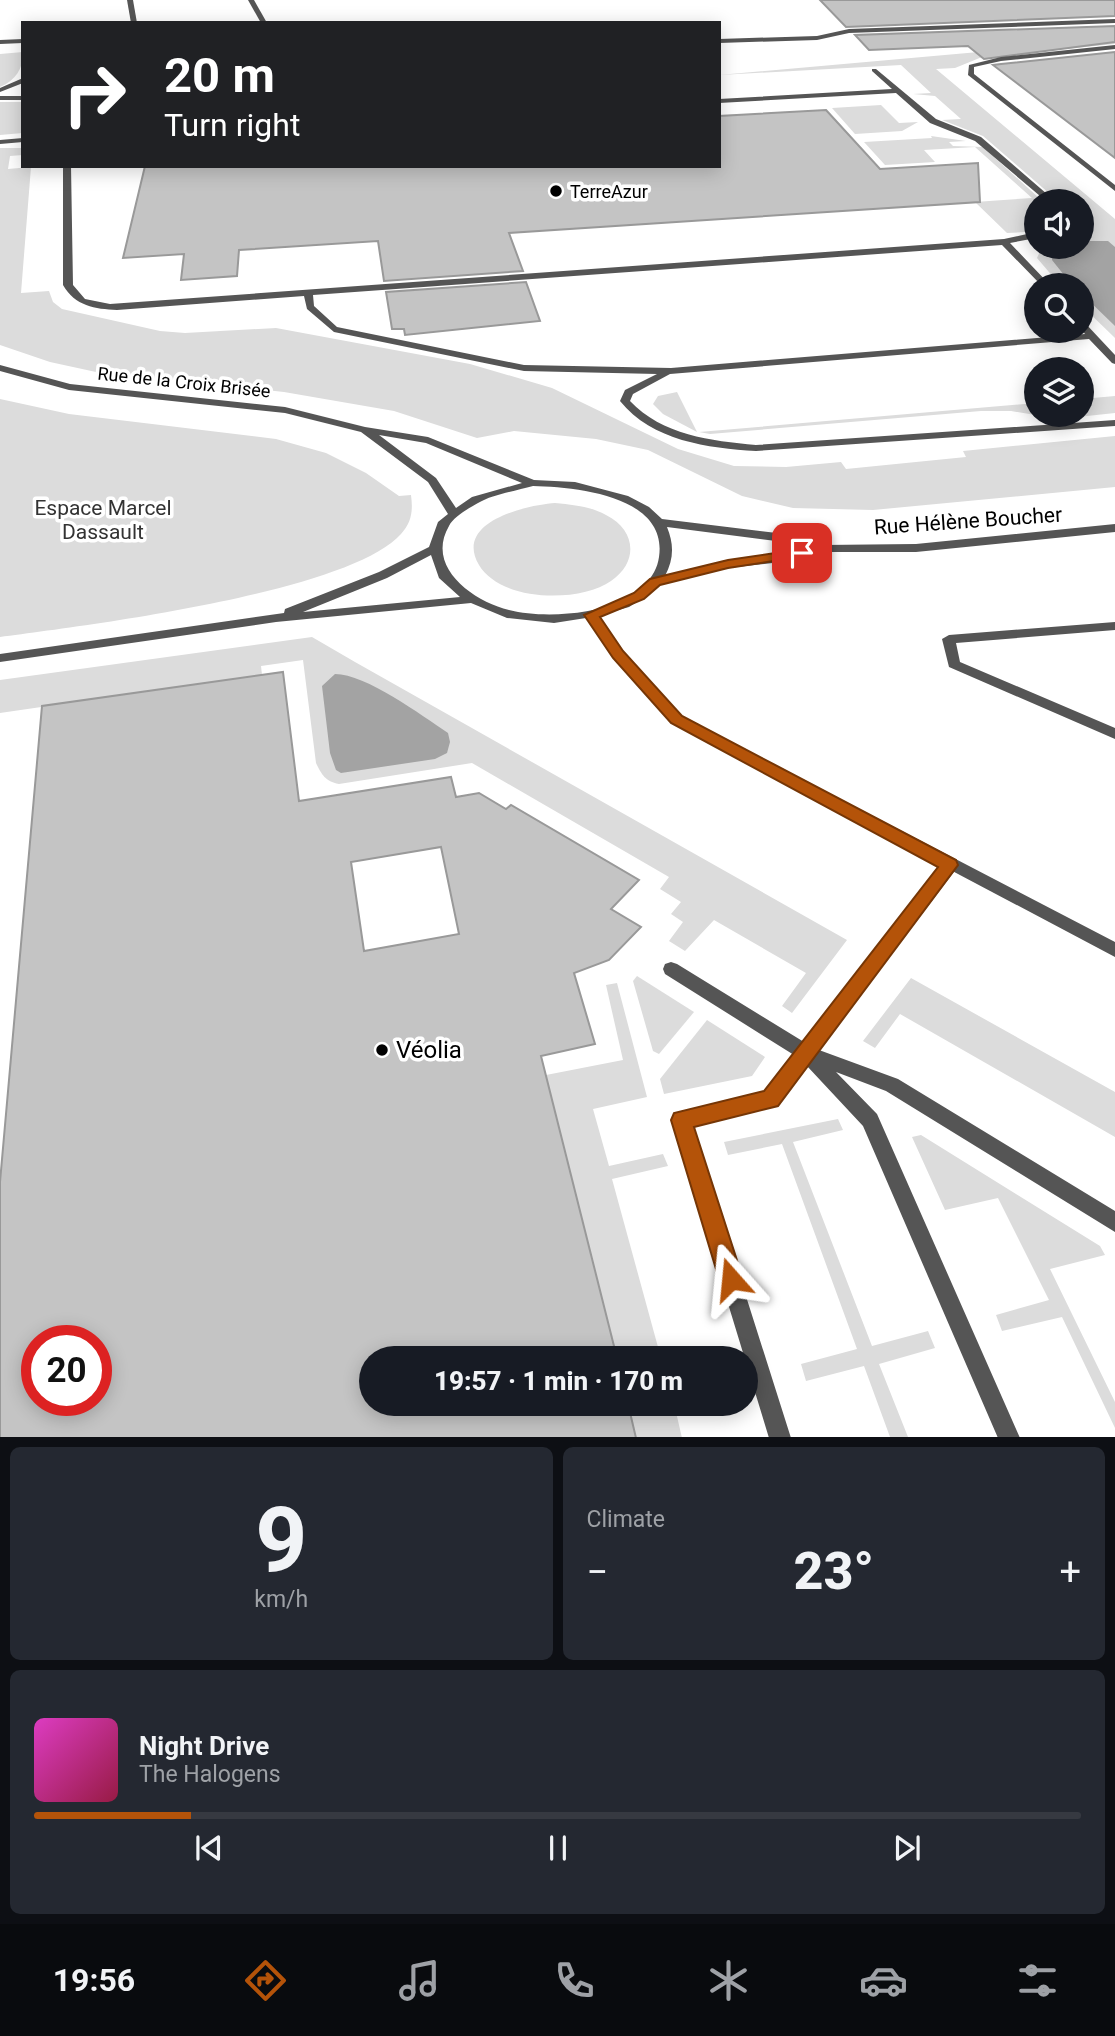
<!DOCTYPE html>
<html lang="en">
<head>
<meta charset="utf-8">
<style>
  :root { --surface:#171b24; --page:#242831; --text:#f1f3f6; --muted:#9ea1a6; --line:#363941; --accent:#b45309 }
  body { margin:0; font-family:Roboto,sans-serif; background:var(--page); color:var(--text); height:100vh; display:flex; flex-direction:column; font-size:26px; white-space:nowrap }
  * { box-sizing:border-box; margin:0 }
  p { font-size:23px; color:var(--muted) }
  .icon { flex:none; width:38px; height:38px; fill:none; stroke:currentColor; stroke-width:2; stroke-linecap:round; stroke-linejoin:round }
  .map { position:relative; height:1437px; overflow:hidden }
  .side { display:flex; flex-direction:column; gap:10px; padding:10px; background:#0d0f14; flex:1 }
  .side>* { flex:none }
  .top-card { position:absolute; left:21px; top:21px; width:700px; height:147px; border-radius:0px; box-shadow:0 4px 18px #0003; background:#202124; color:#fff; overflow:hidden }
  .tools { position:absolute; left:1024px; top:189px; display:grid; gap:14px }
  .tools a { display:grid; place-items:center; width:70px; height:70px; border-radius:50%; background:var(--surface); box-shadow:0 4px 18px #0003; font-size:35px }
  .speed { position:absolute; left:21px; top:1325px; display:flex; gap:14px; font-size:35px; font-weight:700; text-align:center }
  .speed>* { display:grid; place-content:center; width:91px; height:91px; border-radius:50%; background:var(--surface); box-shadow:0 4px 18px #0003; line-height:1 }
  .speed .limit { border:10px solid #d22; background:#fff; color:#111 }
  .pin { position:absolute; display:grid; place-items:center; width:60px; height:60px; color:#fff; margin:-30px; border-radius:14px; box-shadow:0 4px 10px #0006 }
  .me { position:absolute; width:77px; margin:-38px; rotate:342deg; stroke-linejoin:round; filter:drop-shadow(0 0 5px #0008) }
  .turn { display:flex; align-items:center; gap:24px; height:147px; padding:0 28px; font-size:32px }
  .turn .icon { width:91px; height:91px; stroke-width:2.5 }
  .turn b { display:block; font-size:49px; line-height:60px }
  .big { font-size:52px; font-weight:800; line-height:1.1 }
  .side .tile { flex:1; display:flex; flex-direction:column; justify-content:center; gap:10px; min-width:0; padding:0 24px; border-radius:10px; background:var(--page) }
  .side .dial { align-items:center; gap:0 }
  .dial b { font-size:91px; line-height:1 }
  .song { display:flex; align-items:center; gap:21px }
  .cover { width:84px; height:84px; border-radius:10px; background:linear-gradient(135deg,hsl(310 70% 55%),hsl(340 70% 35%)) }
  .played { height:7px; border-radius:4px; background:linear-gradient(90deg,var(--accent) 15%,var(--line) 15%) }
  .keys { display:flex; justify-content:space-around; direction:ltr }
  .heat { display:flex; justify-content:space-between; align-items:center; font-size:38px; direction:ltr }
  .side .tiles { flex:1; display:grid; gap:10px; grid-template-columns:1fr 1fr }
  .tile:last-child { grid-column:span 2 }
  .trip { position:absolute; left:359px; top:1346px; width:399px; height:70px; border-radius:35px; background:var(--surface); box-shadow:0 4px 18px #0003; font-weight:800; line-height:70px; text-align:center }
  .tabs { display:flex; height:112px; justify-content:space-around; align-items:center; background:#090b0e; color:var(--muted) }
  .tabs .icon { width:49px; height:49px }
  .tabs .selected { color:var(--accent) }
  .tabs b { font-size:32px; color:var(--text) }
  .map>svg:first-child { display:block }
</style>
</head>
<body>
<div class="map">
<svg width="1115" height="1438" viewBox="0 0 1115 1438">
  <rect width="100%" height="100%" fill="#fff"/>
  <g fill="#dcdcdc">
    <path d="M 1115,40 L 1115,44 L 982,57 L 955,68 L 936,69 L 1115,219 L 1115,338 L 1082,306 L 1082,285 L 1060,285 L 1037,258 L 1042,247 L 1082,247 L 1082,201 L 1058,201 L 983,136 L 942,120 L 961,119 L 935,96 L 913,94 L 931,93 L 901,65 L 719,75 Z"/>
    <path d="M 23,52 C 23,69 16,80 0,87 L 0,54 Z"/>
    <path d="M 0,102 L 23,102 L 23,133 L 0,135 Z"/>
    <path d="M 881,105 L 899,123 L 918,122 L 902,131 L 855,134 L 832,108 Z"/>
    <path d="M 931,136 L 966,141 L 949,142 L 953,146 L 983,147 L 1039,198 L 1042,201 L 1036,201 L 1036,219 L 1025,232 L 1007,233 L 975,202 L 1032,198 L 975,147 L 924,150 L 935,162 L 885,165 L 864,142 L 932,138 Z"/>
    <path d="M 0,148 L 23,148 L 23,155 L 10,156 L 8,169 L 31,167 L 21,293 L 49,291 L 53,302 L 62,309 L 160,331 L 185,333 L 276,328 L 470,364 L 552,388 L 678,449 L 734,466 L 786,467 L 841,462 L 846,469 L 966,457 L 963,451 L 1115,436 L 1115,487 L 873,510 L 793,508 L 742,496 L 648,450 L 596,439 L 514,431 L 477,438 L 394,411 L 284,392 L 96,372 L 50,362 L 0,345 Z"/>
    <path d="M 677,392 L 697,432 L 663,414 L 653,404 L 658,396 Z"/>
    <path d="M 1115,396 L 1115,413 L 1059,419 L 1011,411 L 981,411 L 710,434 L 699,432 L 1036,403 L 1036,415 L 1082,415 L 1082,399 Z"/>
    <path d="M 0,399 L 69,414 L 276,439 L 326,453 L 366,473 L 399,496 L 411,495 C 413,510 412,522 401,534 C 348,593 84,626 0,637 Z"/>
    <path d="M 555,503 C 573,505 590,506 606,515 C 636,530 639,562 611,581 C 580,603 501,602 479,565 C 453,521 528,505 555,503 Z"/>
    <path d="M 312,637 L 355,662 L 847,940 L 792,1013 L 782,1006 L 806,973 L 714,920 L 685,951 L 669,941 L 683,922 L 671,914 L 681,902 L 660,889 L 669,877 L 472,763 L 339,784 C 325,781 322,775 316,763 L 303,660 L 261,666 L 262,675 L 0,713 L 0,680 Z"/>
    <path d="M 637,976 L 694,1012 L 659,1054 L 653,1051 L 633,981 Z"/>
    <path d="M 911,978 L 1115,1092 L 1115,1137 L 900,1014 L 875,1048 L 863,1041 Z"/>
    <path d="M 617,983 L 647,1097 L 593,1109 L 609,1166 L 663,1154 L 668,1166 L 612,1179 L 661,1358 L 617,1358 L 546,1075 L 623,1060 L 606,985 Z"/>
    <path d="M 707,1020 L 765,1057 L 752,1076 L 664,1094 L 660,1079 Z"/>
    <path d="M 838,1119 L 843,1130 L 793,1142 L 872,1346 L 928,1331 L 935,1348 L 879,1364 L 908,1437 L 890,1437 L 864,1366 L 806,1381 L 801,1364 L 857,1349 L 782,1144 L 728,1155 L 724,1142 Z"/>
    <path d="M 921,1135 L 1100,1246 L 1105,1255 L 1050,1269 L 1115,1402 L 1115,1428 L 1062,1317 L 1002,1331 L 996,1315 L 1049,1300 L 998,1198 L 945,1210 L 912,1137 Z"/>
    <path d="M 628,1404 L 707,1404 L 676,1412 L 682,1438 L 636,1437 Z"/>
  </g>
  <g fill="#a3a3a3">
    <path d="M 1082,241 L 1108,241 L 1115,247 L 1115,326 L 1082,294 L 1082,285 L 1072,285 L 1052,260 L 1054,249 L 1082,247 Z"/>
    <path d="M 335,674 C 366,674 421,715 448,733 L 450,742 L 447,753 L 435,759 L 341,773 L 336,770 L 330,753 L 322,686 Z"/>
  </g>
  <g fill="#c4c4c4" stroke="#999" stroke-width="2" fill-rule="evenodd">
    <path d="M 820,0 L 1115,0 L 1115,16 L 846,27 Z"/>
    <path d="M 1115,26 L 1115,42 L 984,59 L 968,46 L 869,50 L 855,35 Z"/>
    <path d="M 1115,52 L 1115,158 L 993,65 L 1001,64 Z"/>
    <path d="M 826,110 L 880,169 L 978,163 L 980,202 L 509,233 L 523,271 L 384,281 L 378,241 L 239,250 L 237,276 L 181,280 L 184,254 L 123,258 L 145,166 L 719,166 L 719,116 Z"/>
    <path d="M 526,282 L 540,321 L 405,335 L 404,329 L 392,329 L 386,292 Z"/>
    <path d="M 283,672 L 299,801 L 451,777 L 456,797 L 479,793 L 506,809 L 511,805 L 639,880 L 611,909 L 641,927 L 609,960 L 574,973 L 595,1044 L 541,1056 L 617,1358 L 371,1358 L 371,1404 L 628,1404 L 636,1438 L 0,1438 L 0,1182 L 42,706 ZM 441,847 L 459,934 L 364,951 L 351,862 ZM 37,1340 L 96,1340 L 96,1400 L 37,1400 Z"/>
  </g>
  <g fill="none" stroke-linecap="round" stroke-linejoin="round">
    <g fill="#555" fill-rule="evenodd">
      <path d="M 127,0 L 133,0 L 137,23 L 131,23 Z"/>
      <path d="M 248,0 L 254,0 L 267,23 L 261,23 Z"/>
      <path d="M 1115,19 L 1115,23 L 849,33 L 817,40 L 719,43 L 719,39 L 817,36 L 849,29 Z"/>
      <path d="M 23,39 L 23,43 L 0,44 L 0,40 Z"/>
      <path d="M 1115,45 L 1115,49 L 1001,61 L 974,67 L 974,74 L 1115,185 L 1115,191 L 968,75 L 969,65 L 1001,57 Z"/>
      <path d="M 872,69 L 876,69 L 936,119 L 981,137 L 1055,201 L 1046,201 L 975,141 L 930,123 L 896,93 L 719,103 L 719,99 L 892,89 L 872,71 Z"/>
      <path d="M 23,78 L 23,83 L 0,92 L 0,88 Z"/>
      <rect x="0" y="96" width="23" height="4"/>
      <path d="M 23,138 L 23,142 L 0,144 L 0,140 Z"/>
      <path d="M 63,166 L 71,166 L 73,285 L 85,299 L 110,304 L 1004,239 L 1036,232 L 1036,238 L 1010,243 L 1050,285 L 1041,285 L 1002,245 L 313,295 L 314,306 L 337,327 L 524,365 L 671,368 L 1085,334 L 1082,330 L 1082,322 L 1085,323 L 1115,355 L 1115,364 L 1112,363 L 1089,339 L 670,374 L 633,394 L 630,401 C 662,435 711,441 756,445 L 1115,420 L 1115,426 L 756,451 C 708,448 652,441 620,401 L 625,390 L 657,374 L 524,371 L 334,332 L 307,309 L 304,296 L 117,310 C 95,309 75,306 63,285 Z"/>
      <path d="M 1115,622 L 1115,630 L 956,643 L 960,662 L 1115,728 L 1115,739 L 949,667 L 942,639 L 949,635 Z"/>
      <path d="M 950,859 L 956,861 L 958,865 L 956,869 L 819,1050 L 898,1079 L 1115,1211 L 1115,1232 L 886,1091 L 836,1072 L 877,1114 L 1020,1438 L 998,1438 L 863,1126 L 807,1066 L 777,1105 L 692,1126 L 791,1438 L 769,1438 L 672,1120 L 674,1114 L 681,1112 L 765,1092 L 794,1055 L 665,974 L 663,969 L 665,964 L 671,962 L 677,964 L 804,1042 L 944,861 Z"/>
    </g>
    <path fill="#555" fill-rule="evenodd" d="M 0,365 L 70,384 L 285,407 L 365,427 L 428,437 L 534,480 L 575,482 L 628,496 L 649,507 L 662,519 L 785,534 L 823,545 L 916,544 L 1115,524 L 1115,532 L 916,552 L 824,552 L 781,562 L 728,568 L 659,585 L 645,597 L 629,607 L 598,616 L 623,652 L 681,716 L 1115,942 L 1115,957 L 671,722 L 613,658 L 586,618 L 554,623 L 507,618 L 471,603 L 276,622 L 0,662 L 0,654 L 284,613 L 285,609 L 379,572 L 429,547 L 438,522 L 448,514 L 428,482 L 361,432 L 285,413 L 69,390 L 0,371 ZM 379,435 L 426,443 L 522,483 L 472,497 L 456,508 L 436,478 ZM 533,486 C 577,487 668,496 659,557 C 656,579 638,593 619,602 C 590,615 540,618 509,610 C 473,601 425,567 449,526 C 453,517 469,508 478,503 C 493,494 516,491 533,486 ZM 667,527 L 784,542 L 809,548 L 781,554 L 728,560 L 665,576 C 674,559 674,544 667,527 ZM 431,555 L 439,578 L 460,597 L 303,612 L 387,578 Z"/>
  </g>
  <path fill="#b45309" stroke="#753606" stroke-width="2" d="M 802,549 L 809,553 L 807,556 L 728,568 L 660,585 L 644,599 L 600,617 L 623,651 L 682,716 L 956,860 L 958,865 L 778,1106 L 694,1127 L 743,1279 L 739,1287 L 731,1290 L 723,1287 L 719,1279 L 671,1120 L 674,1113 L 764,1091 L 938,867 L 671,723 L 613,658 L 584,615 L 634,593 L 650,579 L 728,560 Z"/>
  <g fill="#000" stroke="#fff" stroke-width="2.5">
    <circle cx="556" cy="191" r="7"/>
    <circle cx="382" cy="1050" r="7"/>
  </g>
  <g text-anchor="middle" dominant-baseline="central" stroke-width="7" stroke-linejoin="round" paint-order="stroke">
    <g font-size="18" fill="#000" stroke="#fff" text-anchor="start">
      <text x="570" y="191">TerreAzur</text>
    </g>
    <g font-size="18" fill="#000" stroke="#fff">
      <text transform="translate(184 382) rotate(6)">Rue de la Croix Brisée</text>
    </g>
    <g font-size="21" fill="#333" stroke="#fff">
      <text x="103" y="508">Espace Marcel<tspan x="103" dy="24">Dassault</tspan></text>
    </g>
    <g font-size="21" fill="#000" stroke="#fff">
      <text transform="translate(968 521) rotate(-4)">Rue Hélène Boucher</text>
    </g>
    <g font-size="24" fill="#000" stroke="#fff" text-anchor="start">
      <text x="396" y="1050">Véolia</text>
    </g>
  </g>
</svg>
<div class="tools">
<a><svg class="icon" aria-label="sound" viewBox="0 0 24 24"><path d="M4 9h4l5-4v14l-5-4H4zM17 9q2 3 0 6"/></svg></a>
<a><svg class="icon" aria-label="search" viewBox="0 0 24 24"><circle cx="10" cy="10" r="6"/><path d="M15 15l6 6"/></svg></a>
<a><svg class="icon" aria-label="layers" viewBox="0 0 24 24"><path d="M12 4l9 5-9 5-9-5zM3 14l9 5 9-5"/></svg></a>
</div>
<div class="speed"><div class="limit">20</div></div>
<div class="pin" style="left:802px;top:553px;background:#d93025"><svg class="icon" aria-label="arrive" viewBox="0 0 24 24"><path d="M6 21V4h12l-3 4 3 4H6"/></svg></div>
<svg class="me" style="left:731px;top:1279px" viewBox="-20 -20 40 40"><path d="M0-17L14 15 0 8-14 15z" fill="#b45309" stroke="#fff" stroke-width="4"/></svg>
<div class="trip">19:57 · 1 min · 170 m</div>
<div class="top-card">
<div class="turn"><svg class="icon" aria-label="right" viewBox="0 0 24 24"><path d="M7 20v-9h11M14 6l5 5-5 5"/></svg><div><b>20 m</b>Turn right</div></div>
</div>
</div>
<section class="side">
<div class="tiles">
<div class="tile dial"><b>9</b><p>km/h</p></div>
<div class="tile"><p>Climate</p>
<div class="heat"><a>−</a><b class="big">23°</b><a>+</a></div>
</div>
<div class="tile">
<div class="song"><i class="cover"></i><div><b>Night Drive</b><p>The Halogens</p></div></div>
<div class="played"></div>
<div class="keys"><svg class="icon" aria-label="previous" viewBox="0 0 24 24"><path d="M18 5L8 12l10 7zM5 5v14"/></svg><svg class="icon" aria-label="pause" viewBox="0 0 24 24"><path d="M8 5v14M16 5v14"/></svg><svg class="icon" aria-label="next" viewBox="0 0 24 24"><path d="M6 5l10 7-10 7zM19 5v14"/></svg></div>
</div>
</div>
</section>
<nav class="tabs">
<b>19:56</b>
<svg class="icon selected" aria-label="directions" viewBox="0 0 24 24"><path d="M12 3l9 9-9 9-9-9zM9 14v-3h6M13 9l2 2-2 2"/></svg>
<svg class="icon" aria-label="music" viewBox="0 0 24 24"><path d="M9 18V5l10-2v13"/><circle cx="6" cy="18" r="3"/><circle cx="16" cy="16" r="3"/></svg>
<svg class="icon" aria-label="phone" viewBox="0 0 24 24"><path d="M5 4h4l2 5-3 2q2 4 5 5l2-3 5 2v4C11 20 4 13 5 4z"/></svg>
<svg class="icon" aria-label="climate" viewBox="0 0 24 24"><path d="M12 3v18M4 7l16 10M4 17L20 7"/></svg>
<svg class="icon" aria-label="car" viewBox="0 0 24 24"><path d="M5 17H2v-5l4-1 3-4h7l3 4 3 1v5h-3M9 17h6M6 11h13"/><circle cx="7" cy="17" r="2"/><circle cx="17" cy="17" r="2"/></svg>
<svg class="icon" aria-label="filters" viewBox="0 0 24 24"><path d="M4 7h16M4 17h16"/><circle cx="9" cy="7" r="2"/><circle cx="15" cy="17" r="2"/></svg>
</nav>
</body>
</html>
